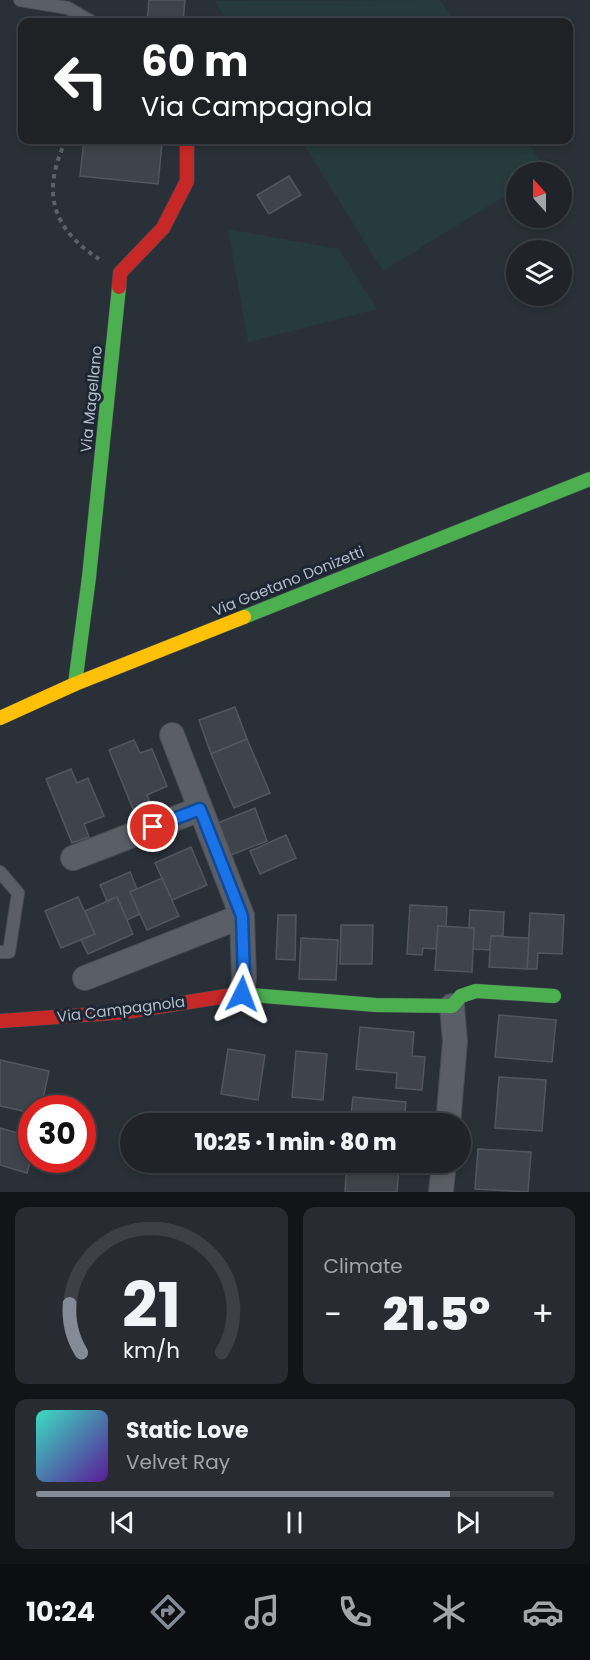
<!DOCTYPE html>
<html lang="en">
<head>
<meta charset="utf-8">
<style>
  :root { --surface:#20242a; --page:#282c32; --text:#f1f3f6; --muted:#a2a4a8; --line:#3d4147; --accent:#848b96 }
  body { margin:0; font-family:Poppins,sans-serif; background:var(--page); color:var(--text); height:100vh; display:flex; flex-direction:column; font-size:22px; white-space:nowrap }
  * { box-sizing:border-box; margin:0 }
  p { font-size:20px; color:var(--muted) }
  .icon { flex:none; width:33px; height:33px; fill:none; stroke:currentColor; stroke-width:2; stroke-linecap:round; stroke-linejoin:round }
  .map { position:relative; height:1192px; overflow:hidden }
  .details { display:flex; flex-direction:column; gap:15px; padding:15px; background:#121417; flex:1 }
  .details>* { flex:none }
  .guide { position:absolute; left:18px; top:18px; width:555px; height:126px; border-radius:12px; box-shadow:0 3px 9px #0003,0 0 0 2px var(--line); background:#202124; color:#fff; overflow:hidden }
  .needle { width:39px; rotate:339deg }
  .fabs { position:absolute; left:506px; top:162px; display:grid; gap:12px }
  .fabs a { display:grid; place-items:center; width:66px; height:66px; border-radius:50%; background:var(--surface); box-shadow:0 3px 9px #0003,0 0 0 2px var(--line); font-size:30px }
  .speed { position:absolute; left:18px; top:1095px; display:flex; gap:12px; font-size:30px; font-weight:700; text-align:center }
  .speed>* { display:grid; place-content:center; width:78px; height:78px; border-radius:50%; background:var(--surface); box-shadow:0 3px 9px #0003,0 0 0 2px var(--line); line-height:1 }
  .speed .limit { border:9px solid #d22; background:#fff; color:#111 }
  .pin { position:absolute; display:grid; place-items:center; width:51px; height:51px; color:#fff; margin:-26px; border:3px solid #fff; border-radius:50%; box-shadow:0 2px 6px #0007 }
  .me { position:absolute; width:66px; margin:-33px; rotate:3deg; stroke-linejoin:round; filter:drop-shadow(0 0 4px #0008) }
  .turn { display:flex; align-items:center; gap:21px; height:126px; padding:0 24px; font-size:27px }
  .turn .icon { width:78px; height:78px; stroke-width:2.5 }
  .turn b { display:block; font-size:42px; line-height:51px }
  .big { font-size:45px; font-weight:800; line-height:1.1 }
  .details .widget { flex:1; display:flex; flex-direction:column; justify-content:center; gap:9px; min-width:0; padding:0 21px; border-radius:12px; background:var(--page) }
  .details .dial { align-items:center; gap:0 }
  .dial svg { height:156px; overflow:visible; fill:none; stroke:var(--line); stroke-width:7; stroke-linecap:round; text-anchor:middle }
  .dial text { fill:var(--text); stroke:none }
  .song { display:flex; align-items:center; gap:18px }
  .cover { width:72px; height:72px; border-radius:9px; background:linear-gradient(135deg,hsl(170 70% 55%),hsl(270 70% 35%)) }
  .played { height:6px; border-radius:3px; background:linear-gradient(90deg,var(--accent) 80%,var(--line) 80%) }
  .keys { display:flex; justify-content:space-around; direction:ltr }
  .heat { display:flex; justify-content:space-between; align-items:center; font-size:33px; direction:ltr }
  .details .tiles { flex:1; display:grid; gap:15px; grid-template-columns:1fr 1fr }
  .widget:last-child { grid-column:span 2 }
  .trip { position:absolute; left:120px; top:1113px; width:351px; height:60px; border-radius:30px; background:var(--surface); box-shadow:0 3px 9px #0003,0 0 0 2px var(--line); font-weight:800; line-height:60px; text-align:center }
  .tabs { display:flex; height:96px; justify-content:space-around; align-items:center; background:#0d0e11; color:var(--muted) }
  .tabs .icon { width:42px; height:42px }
  .tabs .on { color:var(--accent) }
  .tabs b { font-size:27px; color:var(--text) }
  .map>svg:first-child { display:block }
</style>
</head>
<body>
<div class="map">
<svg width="590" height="1192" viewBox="0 0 590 1192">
  <rect width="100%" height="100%" fill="#2a3038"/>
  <g fill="#273a3e">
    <path d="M 440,0 L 454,22 L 228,22 L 215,1 Z"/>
    <path d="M 301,140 L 527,140 L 546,171 L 543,172 L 516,172 L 516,189 L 383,271 Z"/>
    <path d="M 228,229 L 339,249 L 377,309 L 248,342 Z"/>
  </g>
  <g fill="#3f444c" stroke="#52575f" stroke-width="1.5">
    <path d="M 149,0 L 185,0 L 183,22 L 147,22 Z"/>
    <path d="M 84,140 L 117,140 L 162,144 L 158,184 L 80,176 Z"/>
    <path d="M 289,176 L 301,195 L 269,214 L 257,195 Z"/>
    <path d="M 235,707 L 247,739 L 211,754 L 199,720 Z"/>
    <path d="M 247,739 L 270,793 L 234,808 L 211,754 Z"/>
    <path d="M 134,740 L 140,753 L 152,749 L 167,786 L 147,795 L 152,807 L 135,814 L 109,750 Z"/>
    <path d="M 71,769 L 77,783 L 88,778 L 104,816 L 84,824 L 89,837 L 72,843 L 46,779 Z"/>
    <path d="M 255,808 L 267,841 L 231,855 L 218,823 Z"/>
    <path d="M 286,835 L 296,858 L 260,874 L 250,851 Z"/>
    <path d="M 191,847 L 207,885 L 172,900 L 155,863 Z"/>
    <path d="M 130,872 L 137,889 L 130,892 L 140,914 L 127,920 L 117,897 L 107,901 L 100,885 Z"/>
    <path d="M 162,878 L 179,916 L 147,930 L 130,892 Z"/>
    <path d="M 78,897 L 95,934 L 61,948 L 45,911 Z"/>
    <path d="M 117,897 L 133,934 L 88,954 L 81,940 L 95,934 L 85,911 Z"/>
    <path d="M 410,905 L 447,907 L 446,927 L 438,926 L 436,949 L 423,948 L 422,955 L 407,954 Z"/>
    <path d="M 470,910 L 504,912 L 503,936 L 491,936 L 490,950 L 473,949 L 474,928 L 469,928 Z"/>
    <path d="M 530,913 L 564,915 L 562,954 L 538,953 L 537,969 L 527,969 Z"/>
    <path d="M 278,915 L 296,915 L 295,960 L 276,959 Z"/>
    <path d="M 341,925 L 373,925 L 372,964 L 340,964 Z"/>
    <path d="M 438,926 L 474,928 L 472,972 L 435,970 Z"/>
    <path d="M 491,936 L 529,938 L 527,969 L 489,967 Z"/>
    <path d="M 301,938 L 338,940 L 336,980 L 299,979 Z"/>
    <path d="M 499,1015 L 556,1020 L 552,1062 L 495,1057 Z"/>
    <path d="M 360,1027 L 414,1032 L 412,1056 L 425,1057 L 422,1090 L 396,1088 L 397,1073 L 356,1069 Z"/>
    <path d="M 228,1049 L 265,1055 L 258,1100 L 221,1094 Z"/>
    <path d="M 296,1051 L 327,1054 L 323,1100 L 292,1097 Z"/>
    <path d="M 0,1060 L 49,1071 L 41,1108 L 32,1108 L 32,1113 L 0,1106 Z"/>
    <path d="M 499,1077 L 546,1080 L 542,1131 L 495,1128 Z"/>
    <path d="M 353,1097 L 406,1102 L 404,1124 L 350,1124 Z"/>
    <path d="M 0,1128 L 28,1136 L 24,1150 L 32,1152 L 32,1156 L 27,1173 L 0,1165 Z"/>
    <path d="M 478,1149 L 531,1152 L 528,1192 L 475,1189 Z"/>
    <path d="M 347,1163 L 399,1167 L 397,1192 L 345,1192 Z"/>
  </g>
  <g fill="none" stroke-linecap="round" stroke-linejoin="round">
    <g stroke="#484c55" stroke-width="14">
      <g id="lane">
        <path d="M 20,0 L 68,8 L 92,22"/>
        <path d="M 0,872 L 18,893 L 9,952 L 0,952"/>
      </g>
    </g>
    <g stroke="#484c55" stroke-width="26">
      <g id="street">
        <path d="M 172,735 L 242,916 L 244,978 L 242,994"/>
        <path d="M 73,858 L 200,809"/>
        <path d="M 85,978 L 242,916"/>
        <path d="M 448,1124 L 455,1041 L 452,1006"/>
        <path d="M 441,1192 L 444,1162"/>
      </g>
    </g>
    <g stroke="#484c55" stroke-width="15">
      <g id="fast">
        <path d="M 244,617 L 590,479"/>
        <path d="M 75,684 L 89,577 L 119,287"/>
        <path d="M 239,994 L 376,1005 L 452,1006 L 461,996 L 476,991 L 554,996"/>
      </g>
    </g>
    <g stroke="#484c55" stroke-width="15">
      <path id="slow" d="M 0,718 L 75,684 L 244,617"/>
    </g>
    <g stroke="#484c55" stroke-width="15">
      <g id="jam">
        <path d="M 119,287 L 120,273 L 163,228 L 187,181 L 187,140"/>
        <path d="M 0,1021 L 126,1012 L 239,994"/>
      </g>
    </g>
    <path stroke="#5c6268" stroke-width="4" stroke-dasharray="4.5 4.5" stroke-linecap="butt" d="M 66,140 C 42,191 50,227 99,259"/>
    <use href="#lane" stroke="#5a5e66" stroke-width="12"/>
    <use href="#street" stroke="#5a5e66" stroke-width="24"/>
    <use href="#fast" stroke="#4caf50" stroke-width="14"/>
    <use href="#slow" stroke="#ffc107" stroke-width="14"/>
    <use href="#jam" stroke="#c62828" stroke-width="14"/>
  </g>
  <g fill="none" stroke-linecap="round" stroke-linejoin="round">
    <g stroke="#114b97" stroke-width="15">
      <path id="route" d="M 153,827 L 200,809 L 242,916 L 244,978 L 242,994"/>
    </g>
    <use href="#route" stroke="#1a73e8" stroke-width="10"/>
  </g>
  <g text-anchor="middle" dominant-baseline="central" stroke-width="6" stroke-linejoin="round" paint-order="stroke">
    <g font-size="15" fill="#b4bcc9" stroke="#1d2633">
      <text transform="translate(91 399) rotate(-84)">Via Magellano</text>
      <text transform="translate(288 581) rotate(-22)">Via Gaetano Donizetti</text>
      <text transform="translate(121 1009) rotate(-7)">Via Campagnola</text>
    </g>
  </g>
</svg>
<div class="fabs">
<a><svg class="needle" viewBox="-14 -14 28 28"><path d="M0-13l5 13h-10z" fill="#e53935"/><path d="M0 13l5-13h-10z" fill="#a2a4a8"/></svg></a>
<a><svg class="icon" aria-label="layers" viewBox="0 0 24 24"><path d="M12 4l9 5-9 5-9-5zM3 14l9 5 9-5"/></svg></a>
</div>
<div class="speed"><div class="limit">30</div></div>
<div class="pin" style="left:153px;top:827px;background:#d93025"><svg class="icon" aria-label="arrive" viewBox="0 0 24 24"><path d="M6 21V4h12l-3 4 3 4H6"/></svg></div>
<svg class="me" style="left:242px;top:994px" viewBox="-20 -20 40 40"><path d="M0-17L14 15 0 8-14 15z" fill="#1a73e8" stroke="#fff" stroke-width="4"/></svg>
<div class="trip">10:25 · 1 min · 80 m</div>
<div class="guide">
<div class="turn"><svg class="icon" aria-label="left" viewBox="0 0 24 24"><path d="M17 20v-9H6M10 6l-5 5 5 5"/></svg><div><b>60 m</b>Via Campagnola</div></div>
</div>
</div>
<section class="details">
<div class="tiles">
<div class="widget dial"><svg viewBox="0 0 100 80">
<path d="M14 69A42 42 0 1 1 86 69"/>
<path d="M14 69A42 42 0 0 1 8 44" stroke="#848b96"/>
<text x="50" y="56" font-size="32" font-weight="700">21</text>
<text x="50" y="72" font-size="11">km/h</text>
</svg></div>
<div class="widget"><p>Climate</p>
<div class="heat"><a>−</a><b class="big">21.5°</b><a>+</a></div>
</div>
<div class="widget">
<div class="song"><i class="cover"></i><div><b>Static Love</b><p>Velvet Ray</p></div></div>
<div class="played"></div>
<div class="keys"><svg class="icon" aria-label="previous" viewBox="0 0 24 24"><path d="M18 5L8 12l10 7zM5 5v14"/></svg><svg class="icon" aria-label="pause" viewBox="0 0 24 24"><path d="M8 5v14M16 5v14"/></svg><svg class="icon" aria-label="next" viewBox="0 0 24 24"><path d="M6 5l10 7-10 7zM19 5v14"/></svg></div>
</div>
</div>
</section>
<nav class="tabs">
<b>10:24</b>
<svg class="icon on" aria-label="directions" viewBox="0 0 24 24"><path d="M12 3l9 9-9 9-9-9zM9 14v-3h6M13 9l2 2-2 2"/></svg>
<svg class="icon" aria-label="music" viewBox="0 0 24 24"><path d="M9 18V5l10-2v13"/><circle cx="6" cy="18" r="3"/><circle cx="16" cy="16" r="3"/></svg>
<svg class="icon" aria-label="phone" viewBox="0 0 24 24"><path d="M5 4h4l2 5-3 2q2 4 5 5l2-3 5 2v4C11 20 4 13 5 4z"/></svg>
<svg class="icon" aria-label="climate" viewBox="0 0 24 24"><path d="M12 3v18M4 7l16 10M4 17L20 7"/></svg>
<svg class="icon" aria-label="car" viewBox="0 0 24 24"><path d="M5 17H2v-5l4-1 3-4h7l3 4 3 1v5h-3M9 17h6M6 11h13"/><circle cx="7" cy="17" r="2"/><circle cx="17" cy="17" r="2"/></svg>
</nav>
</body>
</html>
